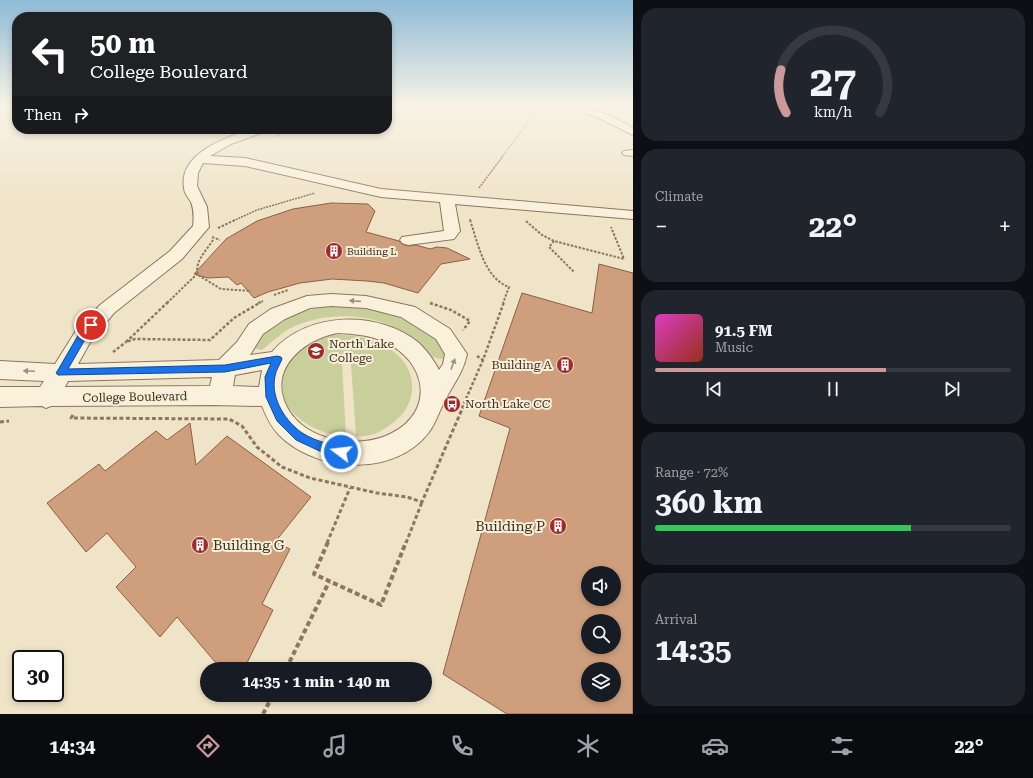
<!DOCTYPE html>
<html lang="en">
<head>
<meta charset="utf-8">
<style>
  :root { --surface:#171b24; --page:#20242c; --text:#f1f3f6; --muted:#9ea1a6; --line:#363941; --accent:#cc999b }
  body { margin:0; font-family:"Roboto Serif",serif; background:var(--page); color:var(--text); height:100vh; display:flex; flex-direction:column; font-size:15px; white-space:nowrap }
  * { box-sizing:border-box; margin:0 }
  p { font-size:13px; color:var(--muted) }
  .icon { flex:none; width:22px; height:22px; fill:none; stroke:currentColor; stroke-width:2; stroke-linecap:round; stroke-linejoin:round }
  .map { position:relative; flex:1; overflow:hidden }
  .side { display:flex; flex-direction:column; gap:8px; padding:8px; background:#0d0f14; width:400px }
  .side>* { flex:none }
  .hud { position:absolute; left:12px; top:12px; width:380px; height:122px; border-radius:16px; box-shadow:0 2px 6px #0003; background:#202124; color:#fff; overflow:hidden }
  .controls { position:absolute; left:581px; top:566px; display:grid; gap:8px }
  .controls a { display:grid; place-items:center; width:40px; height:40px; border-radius:50%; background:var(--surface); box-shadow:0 2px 6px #0003; font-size:20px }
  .speed { position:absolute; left:12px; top:650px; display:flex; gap:8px; font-size:20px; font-weight:700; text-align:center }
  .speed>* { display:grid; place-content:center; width:52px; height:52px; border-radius:50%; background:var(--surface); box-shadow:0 2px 6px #0003; line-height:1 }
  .speed .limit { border:2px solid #111; border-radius:6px; background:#fff; color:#111 }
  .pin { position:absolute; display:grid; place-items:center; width:34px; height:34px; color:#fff; margin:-17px; border:2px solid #fff; border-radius:50%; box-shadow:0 1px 4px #0007 }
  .me { position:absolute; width:44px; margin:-22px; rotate:285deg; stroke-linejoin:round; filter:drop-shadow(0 0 3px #0008) }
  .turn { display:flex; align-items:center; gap:14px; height:84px; padding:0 12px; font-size:18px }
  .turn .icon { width:52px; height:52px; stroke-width:2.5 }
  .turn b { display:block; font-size:28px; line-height:34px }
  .then { display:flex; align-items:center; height:38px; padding:0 12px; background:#0003; gap:8px; font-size:15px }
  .big { font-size:30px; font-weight:700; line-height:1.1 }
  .side .widget { flex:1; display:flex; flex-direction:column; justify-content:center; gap:6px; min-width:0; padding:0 14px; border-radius:16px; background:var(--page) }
  .side .dial { align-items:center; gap:0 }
  .dial svg { height:104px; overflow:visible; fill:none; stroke:var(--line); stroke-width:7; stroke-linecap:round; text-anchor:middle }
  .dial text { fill:var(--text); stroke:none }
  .song { display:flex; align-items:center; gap:12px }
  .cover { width:48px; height:48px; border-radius:6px; background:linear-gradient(135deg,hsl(310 70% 55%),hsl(10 70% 35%)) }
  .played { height:4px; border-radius:2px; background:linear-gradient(90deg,var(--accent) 65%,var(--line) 65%) }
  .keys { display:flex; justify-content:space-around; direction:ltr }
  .heat { display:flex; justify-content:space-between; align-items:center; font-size:22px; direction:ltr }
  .charge { height:6px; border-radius:3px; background:linear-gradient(90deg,#34c759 72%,var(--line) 0) }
  .trip { position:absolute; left:200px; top:662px; width:232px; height:40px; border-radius:20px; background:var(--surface); box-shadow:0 2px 6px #0003; font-weight:700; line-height:40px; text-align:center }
  .dock { display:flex; height:64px; justify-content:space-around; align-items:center; background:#090b0e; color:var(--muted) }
  .dock .icon { width:28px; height:28px }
  .dock .active { color:var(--accent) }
  .dock b { font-size:18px; color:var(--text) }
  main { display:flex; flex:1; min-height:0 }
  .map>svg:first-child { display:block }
</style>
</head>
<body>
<main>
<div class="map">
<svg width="633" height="714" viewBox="0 0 633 714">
  <rect width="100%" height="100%" fill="#f0e4c8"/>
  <g fill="#c9cf9b">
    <path d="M 330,306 C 377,307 413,315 447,350 L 446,358 C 432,364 414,340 403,333 C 371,311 322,312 289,329 C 279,335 271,343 262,350 L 252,348 L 252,339 C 275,321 301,309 330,306 Z"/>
    <path d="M 332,335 C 351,335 368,336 385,346 C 419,364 422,404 390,425 C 379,433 370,437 356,436 L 351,364 L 349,361 L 342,363 L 346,436 C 314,435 271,409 283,372 C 286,363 291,355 298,349 C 308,342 320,339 332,335 Z"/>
  </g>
  <g fill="#cf9f7d" stroke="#8d5f41" fill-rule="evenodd">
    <path d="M 331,203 L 368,204 L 375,211 L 366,232 L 399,241 L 402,244 L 408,246 L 416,245 L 430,249 L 437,247 L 447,248 L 470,259 L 441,264 L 418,293 L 384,283 L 367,281 L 332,279 L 300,283 L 268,292 L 254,298 L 241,283 L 237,285 L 228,277 L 208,278 L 194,274 L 226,239 L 257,221 L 293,209 Z"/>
    <path d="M 599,264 L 633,273 L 633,714 L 507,714 L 443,674 L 510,428 L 479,416 L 522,293 L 592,313 ZM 588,573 L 614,573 L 614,599 L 588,599 ZM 588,621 L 614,621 L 614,647 L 588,647 ZM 588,669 L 614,669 L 614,695 L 588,695 Z"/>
    <path d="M 190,423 L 196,465 L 227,436 L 311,497 L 275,542 L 290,549 L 262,604 L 273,610 L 244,669 L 221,669 L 177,617 L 160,637 L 116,587 L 136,567 L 107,533 L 86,552 L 47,503 L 99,464 L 105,471 L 156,431 L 167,440 Z"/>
  </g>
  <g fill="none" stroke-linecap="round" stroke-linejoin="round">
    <g stroke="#8d765c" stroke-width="2">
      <g id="minor">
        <path d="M 565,106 C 590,106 611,115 633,128 L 633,135 L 599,118 Z"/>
        <path d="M 252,129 L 268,129 L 267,131 L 231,144 L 210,156 L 245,158 L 381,189 L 633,211 L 633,219 L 455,204 L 460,231 L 454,239 L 408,245 L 402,243 L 400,240 L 402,237 L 444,231 L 440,202 L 381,197 L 245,166 L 203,163 L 198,173 L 197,186 L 207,207 L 209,227 L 182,259 L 114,313 L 92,339 L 78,364 L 219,360 L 237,342 L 249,324 L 271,309 L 307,296 L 331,294 L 366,296 L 415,307 L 450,329 L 467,354 C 464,371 453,385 445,400 C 435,420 434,432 414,447 C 375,476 312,468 279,435 C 271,427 266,416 262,406 L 214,405 L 51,406 L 46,408 L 42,406 L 0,407 L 0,387 L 40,387 L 44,381 L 0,379 L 0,361 L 55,364 L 77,329 L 100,305 L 170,251 L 193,226 C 194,218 194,210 191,202 C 188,197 184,193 184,188 C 178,153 227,137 252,129 ZM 331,306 L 366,308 L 401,317 L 436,339 L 445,354 L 443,364 L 439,370 C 434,360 427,351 419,343 C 379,310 307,311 272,352 L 250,355 L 263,334 L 285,319 L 310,308 ZM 338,333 C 354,334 370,335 385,342 C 426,361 436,410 392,433 C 360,450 305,442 287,407 C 267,369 304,339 338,333 ZM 262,370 L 259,387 L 233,386 L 235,375 ZM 212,377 L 210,386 L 65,387 L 68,381 Z"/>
        <path d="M 633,150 L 633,156 L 624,155 L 622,153 L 624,151 Z"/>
      </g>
    </g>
    <g stroke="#8d765c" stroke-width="1" stroke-dasharray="1.5 1" stroke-linecap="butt">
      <path d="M 277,136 L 291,129"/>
      <path d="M 502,157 L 540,106"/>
    </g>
    <g stroke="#8d765c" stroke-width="1.5" stroke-dasharray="2 1" stroke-linecap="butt">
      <path d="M 479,188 L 503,156"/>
      <path d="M 470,219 L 471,221"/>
      <path d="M 233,221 L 257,210 L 315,193"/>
    </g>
    <g stroke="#8d765c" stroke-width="2" stroke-dasharray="2.5 1.5" stroke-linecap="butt">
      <path d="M 470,220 C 478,243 484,278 509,287 L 503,303"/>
      <path d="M 526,221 L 542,235 L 554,241 L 624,259 L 611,227"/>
      <path d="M 218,228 L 235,220"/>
      <path d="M 212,237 L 220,240"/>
      <path d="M 213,240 C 206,251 194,262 198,275 L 221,289 L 251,291"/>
      <path d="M 554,241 L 549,247 L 574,272"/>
      <path d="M 274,295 L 288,290"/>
      <path d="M 167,303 L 198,273"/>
      <path d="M 258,303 L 263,301"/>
    </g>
    <g stroke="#8d765c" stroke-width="2.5" stroke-dasharray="3 2" stroke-linecap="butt">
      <path d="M 168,302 L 126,342 L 135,339 L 210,340 L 234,318 L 261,302"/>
      <path d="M 430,303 L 451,310 L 470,321 L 463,330"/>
      <path d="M 113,352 L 126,342"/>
      <path d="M 477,356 L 483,360 L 504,302"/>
      <path d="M 462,408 L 483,360"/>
    </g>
    <g stroke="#8d765c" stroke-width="3" stroke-dasharray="4 2.5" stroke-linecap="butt">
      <path d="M 73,415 L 71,418 L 229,419 L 242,426 L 257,447 L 282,467 L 310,478 L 377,493 L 407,497 L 422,502 L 463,407"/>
      <path d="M 0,422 L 9,421"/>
      <path d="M 327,543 L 350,488"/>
      <path d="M 406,543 L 422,502"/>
    </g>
    <g stroke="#8d765c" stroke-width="4" stroke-dasharray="5 3" stroke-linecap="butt">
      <path d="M 328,542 L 314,574 L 381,605 L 406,542"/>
      <path d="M 286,669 L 329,582"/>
      <path d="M 263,714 L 273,695"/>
    </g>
    <use href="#minor" fill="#faf1dc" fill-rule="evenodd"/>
  </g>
  <defs><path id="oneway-solid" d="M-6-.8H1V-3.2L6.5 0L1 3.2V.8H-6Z"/></defs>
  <g fill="#9c907e">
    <use href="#oneway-solid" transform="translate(355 301) rotate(-176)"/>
    <use href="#oneway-solid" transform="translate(453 364) rotate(-70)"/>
    <use href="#oneway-solid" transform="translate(29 371) rotate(-177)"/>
  </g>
  <linearGradient id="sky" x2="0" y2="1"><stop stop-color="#8fbad6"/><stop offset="0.51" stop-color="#f8f3e6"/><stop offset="1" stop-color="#f8f3e6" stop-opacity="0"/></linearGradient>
  <rect width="633" height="206" fill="url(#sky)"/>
  <path fill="#1a73e8" stroke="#114b97" d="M 88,323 L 91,323 L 96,325 L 87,336 L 68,369 L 225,365 L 277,356 L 281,357 L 282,359 C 280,364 276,370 275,376 C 270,398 286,423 304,434 C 317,442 331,444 345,449 L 347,452 L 345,456 L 341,457 L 326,454 L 296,440 L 277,421 L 266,397 L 265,377 L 271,363 L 225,372 L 58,375 L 56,373 L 58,370 L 80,332 Z"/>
  <defs>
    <g id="building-disc" transform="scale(0.9)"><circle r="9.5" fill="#9e2a2b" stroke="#f7eed8"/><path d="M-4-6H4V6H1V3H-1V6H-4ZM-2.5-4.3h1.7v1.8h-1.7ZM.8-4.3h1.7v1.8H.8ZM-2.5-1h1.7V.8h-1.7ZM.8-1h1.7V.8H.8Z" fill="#fff"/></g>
    <g id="university-disc" transform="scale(0.9)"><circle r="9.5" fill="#9e2a2b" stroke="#f7eed8"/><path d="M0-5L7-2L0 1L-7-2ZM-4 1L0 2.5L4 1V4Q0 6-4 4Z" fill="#fff"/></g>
    <g id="bus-disc" transform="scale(0.9)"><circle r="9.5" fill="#9e2a2b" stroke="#f7eed8"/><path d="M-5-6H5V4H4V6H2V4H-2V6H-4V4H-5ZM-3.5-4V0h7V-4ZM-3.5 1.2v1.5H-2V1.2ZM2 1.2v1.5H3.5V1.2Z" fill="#fff"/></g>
  </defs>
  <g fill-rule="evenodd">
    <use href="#building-disc" x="334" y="251"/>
    <use href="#university-disc" x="316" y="351"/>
    <use href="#building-disc" x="565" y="365"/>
    <use href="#bus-disc" x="452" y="404"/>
    <use href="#building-disc" x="558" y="526"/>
    <use href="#building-disc" x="200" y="545"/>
  </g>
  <g text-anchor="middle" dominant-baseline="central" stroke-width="4" stroke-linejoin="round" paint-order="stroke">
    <g font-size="10" fill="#3d2e20" stroke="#f7eed8" text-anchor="start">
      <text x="347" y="251">Building L</text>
    </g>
    <g font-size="12" fill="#3d2e20" stroke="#f7eed8" text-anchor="start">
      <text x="329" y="344">North Lake<tspan x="329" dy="14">College</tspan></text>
      <text x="552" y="365" text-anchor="end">Building A</text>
      <text x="465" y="404">North Lake CC</text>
    </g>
    <g font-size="12" fill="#3d2e20" stroke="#f7eed8">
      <text transform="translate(135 397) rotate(-1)">College Boulevard</text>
    </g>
    <g font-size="14" fill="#3d2e20" stroke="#f7eed8" text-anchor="end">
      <text x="545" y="526">Building P</text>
      <text x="213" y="545" text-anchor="start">Building G</text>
    </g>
  </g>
</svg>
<div class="controls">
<a><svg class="icon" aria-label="sound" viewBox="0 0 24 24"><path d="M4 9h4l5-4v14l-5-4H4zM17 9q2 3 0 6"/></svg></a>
<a><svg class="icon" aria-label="search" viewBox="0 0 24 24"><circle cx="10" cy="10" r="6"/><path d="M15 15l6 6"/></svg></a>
<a><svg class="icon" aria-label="layers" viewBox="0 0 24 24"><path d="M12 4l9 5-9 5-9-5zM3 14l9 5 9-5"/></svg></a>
</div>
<div class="speed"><div class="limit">30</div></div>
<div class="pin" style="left:91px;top:325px;background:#d93025"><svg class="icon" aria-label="arrive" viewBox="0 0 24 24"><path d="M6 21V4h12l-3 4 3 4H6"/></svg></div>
<svg class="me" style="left:341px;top:452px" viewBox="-20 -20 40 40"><circle r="17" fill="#1a73e8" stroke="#fff" stroke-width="3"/><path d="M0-11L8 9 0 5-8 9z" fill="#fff"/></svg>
<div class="trip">14:35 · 1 min · 140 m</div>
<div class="hud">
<div class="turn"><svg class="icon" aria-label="left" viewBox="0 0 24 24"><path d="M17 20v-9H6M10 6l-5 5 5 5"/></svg><div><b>50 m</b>College Boulevard</div></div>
<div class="then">Then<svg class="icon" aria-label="right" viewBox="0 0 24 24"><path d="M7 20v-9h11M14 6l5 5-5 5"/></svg></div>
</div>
</div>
<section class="side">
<div class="widget dial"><svg viewBox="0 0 100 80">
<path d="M14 69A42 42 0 1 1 86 69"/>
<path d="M14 69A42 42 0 0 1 10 36" stroke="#cc999b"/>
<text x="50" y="56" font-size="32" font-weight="700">27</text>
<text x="50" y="72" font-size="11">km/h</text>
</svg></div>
<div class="widget"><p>Climate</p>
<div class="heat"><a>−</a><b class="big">22°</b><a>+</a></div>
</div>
<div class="widget">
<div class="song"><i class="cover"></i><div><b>91.5 FM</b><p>Music</p></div></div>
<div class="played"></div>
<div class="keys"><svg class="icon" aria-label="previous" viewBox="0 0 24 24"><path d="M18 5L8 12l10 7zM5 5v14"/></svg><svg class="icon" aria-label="pause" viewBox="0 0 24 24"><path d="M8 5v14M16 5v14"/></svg><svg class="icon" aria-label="next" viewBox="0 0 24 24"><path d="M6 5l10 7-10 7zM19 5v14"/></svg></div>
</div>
<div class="widget"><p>Range · 72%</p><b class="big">360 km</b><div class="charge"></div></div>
<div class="widget"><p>Arrival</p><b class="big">14:35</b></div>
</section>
</main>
<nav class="dock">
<b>14:34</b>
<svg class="icon active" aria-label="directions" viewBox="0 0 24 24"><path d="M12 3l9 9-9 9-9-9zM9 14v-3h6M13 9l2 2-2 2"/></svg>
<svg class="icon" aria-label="music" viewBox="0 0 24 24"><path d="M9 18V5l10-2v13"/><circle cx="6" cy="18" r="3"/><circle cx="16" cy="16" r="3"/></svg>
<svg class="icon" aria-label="phone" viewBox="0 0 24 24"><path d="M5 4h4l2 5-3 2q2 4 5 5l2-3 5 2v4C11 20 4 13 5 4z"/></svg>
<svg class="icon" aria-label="climate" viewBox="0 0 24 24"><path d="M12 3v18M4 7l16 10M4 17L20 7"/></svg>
<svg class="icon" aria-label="car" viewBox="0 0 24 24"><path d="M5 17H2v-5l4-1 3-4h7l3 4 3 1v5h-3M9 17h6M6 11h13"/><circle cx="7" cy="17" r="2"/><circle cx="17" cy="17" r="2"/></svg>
<svg class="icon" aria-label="filters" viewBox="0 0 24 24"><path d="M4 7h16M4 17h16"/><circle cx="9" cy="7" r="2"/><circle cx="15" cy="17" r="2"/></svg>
<b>22°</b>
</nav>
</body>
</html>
